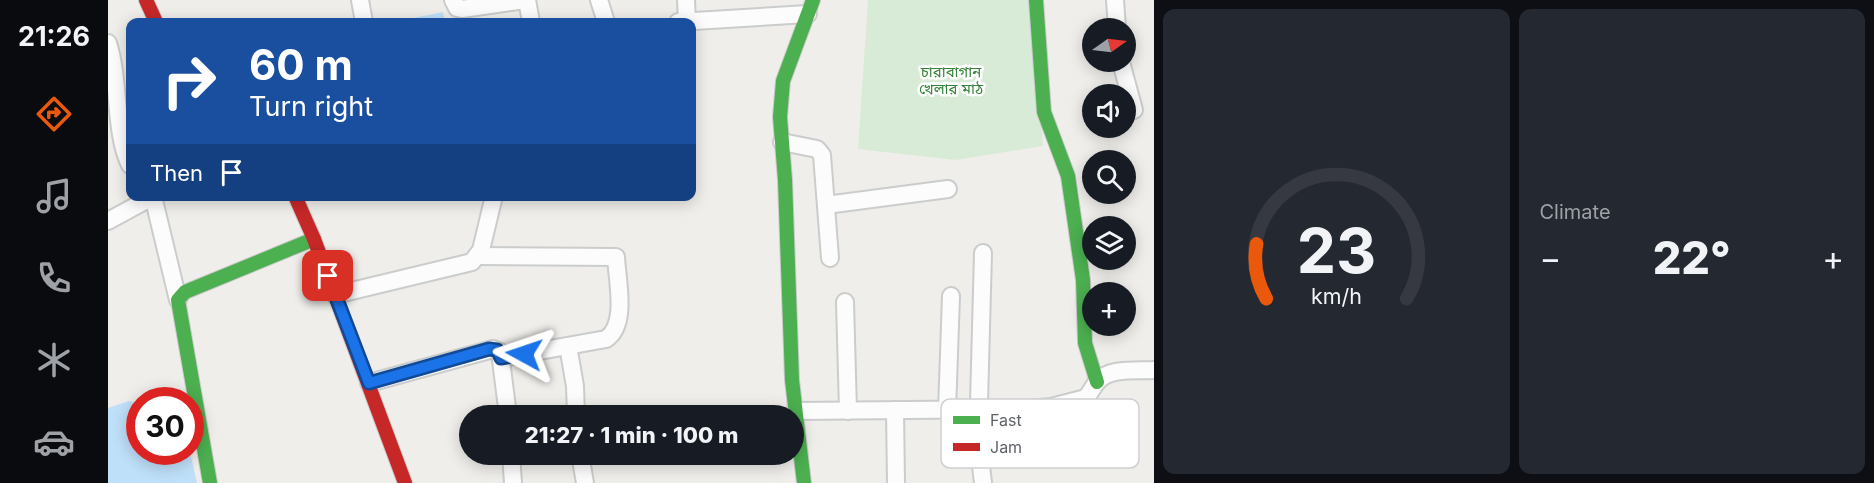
<!DOCTYPE html>
<html lang="en">
<head>
<meta charset="utf-8">
<style>
  :root { --surface:#171b24; --page:#242831; --text:#f1f3f6; --muted:#9ea1a6; --line:#363941; --accent:#ea580c }
  body { margin:0; font-family:Inter,"Noto Sans Bengali",sans-serif; background:var(--page); color:var(--text); height:100vh; display:flex; flex-direction:column; font-size:22px; white-space:nowrap }
  * { box-sizing:border-box; margin:0 }
  p { font-size:20px; color:var(--muted) }
  .icon { flex:none; width:33px; height:33px; fill:none; stroke:currentColor; stroke-width:2; stroke-linecap:round; stroke-linejoin:round }
  .map { position:relative; flex:1; overflow:hidden }
  .details { display:flex; flex-direction:column; gap:9px; padding:9px; background:#0d0f14; width:720px }
  .details>* { flex:none }
  .top-card { position:absolute; left:18px; top:18px; width:570px; height:183px; border-radius:12px; box-shadow:0 3px 15px #0003; background:#1a4fa0; color:#fff; overflow:hidden }
  .needle { width:39px; rotate:76deg }
  .controls { position:absolute; left:974px; top:18px; display:grid; gap:12px }
  .controls a { display:grid; place-items:center; width:54px; height:54px; border-radius:50%; background:var(--surface); box-shadow:0 3px 15px #0003; font-size:30px }
  .speed { position:absolute; left:18px; top:387px; display:flex; gap:12px; font-size:30px; font-weight:700; text-align:center }
  .speed>* { display:grid; place-content:center; width:78px; height:78px; border-radius:50%; background:var(--surface); box-shadow:0 3px 15px #0003; line-height:1 }
  .speed .limit { border:9px solid #d22; background:#fff; color:#111 }
  .pin { position:absolute; display:grid; place-items:center; width:51px; height:51px; color:#fff; margin:-26px; border-radius:12px; box-shadow:0 3px 9px #0006 }
  .me { position:absolute; width:66px; margin:-33px; rotate:275deg; stroke-linejoin:round; filter:drop-shadow(0 0 4px #0008) }
  .turn { display:flex; align-items:center; gap:21px; height:126px; padding:0 24px; font-size:27px }
  .turn .icon { width:78px; height:78px; stroke-width:2.5 }
  .turn b { display:block; font-size:42px; line-height:51px }
  .then { display:flex; align-items:center; height:57px; padding:0 24px; background:#0003; gap:12px; font-size:22px }
  .big { font-size:45px; font-weight:800; line-height:1.1 }
  .details .tile { flex:1; display:flex; flex-direction:column; justify-content:center; gap:9px; min-width:0; padding:0 21px; border-radius:12px; background:var(--page) }
  .details .dial { align-items:center; gap:0 }
  .dial svg { height:156px; overflow:visible; fill:none; stroke:var(--line); stroke-width:7; stroke-linecap:round; text-anchor:middle }
  .dial text { fill:var(--text); stroke:none }
  .heat { display:flex; justify-content:space-between; align-items:center; font-size:33px; direction:ltr }
  .details .tiles { flex:1; display:grid; gap:9px; grid-template-columns:repeat(2,1fr) }
  .trip { position:absolute; left:351px; top:405px; width:345px; height:60px; border-radius:30px; background:var(--surface); box-shadow:0 3px 15px #0003; font-weight:800; line-height:60px; text-align:center }
  main { display:flex; flex:1; min-height:0 }
  .menu { display:flex; flex-direction:column; width:108px; justify-content:space-around; align-items:center; background:#090b0e; color:var(--muted) }
  .menu .icon { width:42px; height:42px }
  .menu .current { color:var(--accent) }
  .menu b { font-size:27px; color:var(--text) }
  .map>svg:first-child { display:block }
</style>
</head>
<body>
<main>
<nav class="menu">
<b>21:26</b>
<svg class="icon current" aria-label="directions" viewBox="0 0 24 24"><path d="M12 3l9 9-9 9-9-9zM9 14v-3h6M13 9l2 2-2 2"/></svg>
<svg class="icon" aria-label="music" viewBox="0 0 24 24"><path d="M9 18V5l10-2v13"/><circle cx="6" cy="18" r="3"/><circle cx="16" cy="16" r="3"/></svg>
<svg class="icon" aria-label="phone" viewBox="0 0 24 24"><path d="M5 4h4l2 5-3 2q2 4 5 5l2-3 5 2v4C11 20 4 13 5 4z"/></svg>
<svg class="icon" aria-label="climate" viewBox="0 0 24 24"><path d="M12 3v18M4 7l16 10M4 17L20 7"/></svg>
<svg class="icon" aria-label="car" viewBox="0 0 24 24"><path d="M5 17H2v-5l4-1 3-4h7l3 4 3 1v5h-3M9 17h6M6 11h13"/><circle cx="7" cy="17" r="2"/><circle cx="17" cy="17" r="2"/></svg>
</nav>
<div class="map">
<svg width="1046" height="483" viewBox="0 0 1046 483">
  <rect width="100%" height="100%" fill="#efeeea"/>
  <path fill="#d8ebd6" d="M 760,0 L 926,0 L 935,146 L 847,160 L 750,149 Z"/>
  <g fill="#bfe0f9">
    <path d="M 335,12 L 337,22 L 286,22 Z"/>
    <path d="M 21,401 L 31,403 L 32,452 L 82,452 L 89,483 L 0,483 L 0,408 Z"/>
  </g>
  <g fill="none" stroke-linecap="round" stroke-linejoin="round">
    <g stroke="#cbcccc" stroke-width="20">
      <g id="street">
        <path d="M 252,0 L 256,22"/>
        <path d="M 345,0 L 349,8 L 354,9 L 417,0"/>
        <path d="M 419,0 L 423,22"/>
        <path d="M 491,0 L 498,22"/>
        <path d="M 578,0 L 579,22"/>
        <path d="M 1007,0 L 1009,28"/>
        <path d="M 570,22 L 700,14"/>
        <path d="M 0,43 C 12,80 6,133 22,165"/>
        <path d="M 1013,62 L 1026,110"/>
        <path d="M 674,142 L 709,149 L 714,155 L 722,258"/>
        <path d="M 45,196 L 70,300"/>
        <path d="M 718,205 L 840,189"/>
        <path d="M 0,221 L 46,196"/>
        <path d="M 369,256 L 508,257 C 509,280 520,325 498,339 L 393,358"/>
        <path d="M 227,295 L 364,262 L 373,250 L 386,196"/>
        <path d="M 737,302 L 740,411"/>
        <path d="M 460,346 L 467,386 L 468,416"/>
        <path d="M 261,383 L 385,349 L 392,352 L 400,416"/>
        <path d="M 787,410 L 788,483"/>
        <path d="M 687,411 L 920,409 L 943,407 L 978,398 C 982,393 985,387 989,382 C 1001,367 1029,371 1046,370"/>
        <path d="M 839,411 L 843,296"/>
        <path d="M 403,454 L 405,483"/>
        <path d="M 472,454 L 477,483"/>
        <path d="M 875,483 L 870,440 L 875,253"/>
      </g>
    </g>
    <g stroke="#cacacb" stroke-width="16">
      <g id="fast">
        <path d="M 928,0 L 936,112 L 960,176 L 975,280 L 977,343 L 989,382"/>
        <path d="M 102,483 L 70,300 L 77,292 L 206,239"/>
        <path d="M 696,483 L 684,380 L 677,180 L 672,117 L 675,81 L 705,0"/>
      </g>
    </g>
    <g stroke="#cacacb" stroke-width="16">
      <g id="jam">
        <path d="M 38,0 L 48,22"/>
        <path d="M 187,196 L 206,239 L 297,483"/>
      </g>
    </g>
    <use href="#street" stroke="#fdfcfc" stroke-width="16"/>
    <use href="#fast" stroke="#4caf50" stroke-width="14"/>
    <use href="#jam" stroke="#c62828" stroke-width="14"/>
  </g>
  <g fill="none" stroke-linecap="round" stroke-linejoin="round">
    <g stroke="#114b97" stroke-width="15">
      <path id="route" d="M 220,276 L 261,383 L 381,349 L 389,350 L 393,358 L 416,354"/>
    </g>
    <use href="#route" stroke="#1a73e8" stroke-width="10"/>
  </g>
  <g text-anchor="middle" dominant-baseline="central" stroke-width="5" stroke-linejoin="round" paint-order="stroke">
    <g font-size="15" fill="#348238" stroke="#fff">
      <text x="843" y="71">চারাবাগান<tspan x="843" dy="17">খেলার মাঠ</tspan></text>
    </g>
  </g>
  <rect x="833" y="399" width="198" height="69" rx="9" fill="#fff" stroke="#cfd0d2" stroke-width="1.5"/>
  <rect x="845" y="416" width="27" height="8" fill="#4caf50"/>
  <rect x="845" y="443" width="27" height="8" fill="#c62828"/>
  <g font-size="16" fill="#5f6368">
    <text x="882" y="426">Fast</text>
    <text x="882" y="453">Jam</text>
  </g>
</svg>
<div class="controls">
<a><svg class="needle" viewBox="-14 -14 28 28"><path d="M0-13l5 13h-10z" fill="#e53935"/><path d="M0 13l5-13h-10z" fill="#9ea1a6"/></svg></a>
<a><svg class="icon" aria-label="sound" viewBox="0 0 24 24"><path d="M4 9h4l5-4v14l-5-4H4zM17 9q2 3 0 6"/></svg></a>
<a><svg class="icon" aria-label="search" viewBox="0 0 24 24"><circle cx="10" cy="10" r="6"/><path d="M15 15l6 6"/></svg></a>
<a><svg class="icon" aria-label="layers" viewBox="0 0 24 24"><path d="M12 4l9 5-9 5-9-5zM3 14l9 5 9-5"/></svg></a>
<a>+</a>
</div>
<div class="speed"><div class="limit">30</div></div>
<div class="pin" style="left:220px;top:276px;background:#d93025"><svg class="icon" aria-label="arrive" viewBox="0 0 24 24"><path d="M6 21V4h12l-3 4 3 4H6"/></svg></div>
<svg class="me" style="left:416px;top:354px" viewBox="-20 -20 40 40"><path d="M0-17L14 15 0 8-14 15z" fill="#1a73e8" stroke="#fff" stroke-width="4"/></svg>
<div class="trip">21:27 · 1 min · 100 m</div>
<div class="top-card">
<div class="turn"><svg class="icon" aria-label="right" viewBox="0 0 24 24"><path d="M7 20v-9h11M14 6l5 5-5 5"/></svg><div><b>60 m</b>Turn right</div></div>
<div class="then">Then<svg class="icon" aria-label="arrive" viewBox="0 0 24 24"><path d="M6 21V4h12l-3 4 3 4H6"/></svg></div>
</div>
</div>
<section class="details">
<div class="tiles">
<div class="tile dial"><svg viewBox="0 0 100 80">
<path d="M14 69A42 42 0 1 1 86 69"/>
<path d="M14 69A42 42 0 0 1 9 41" stroke="#ea580c"/>
<text x="50" y="56" font-size="32" font-weight="700">23</text>
<text x="50" y="72" font-size="11">km/h</text>
</svg></div>
<div class="tile"><p>Climate</p>
<div class="heat"><a>−</a><b class="big">22°</b><a>+</a></div>
</div>
</div>
</section>
</main>
</body>
</html>
